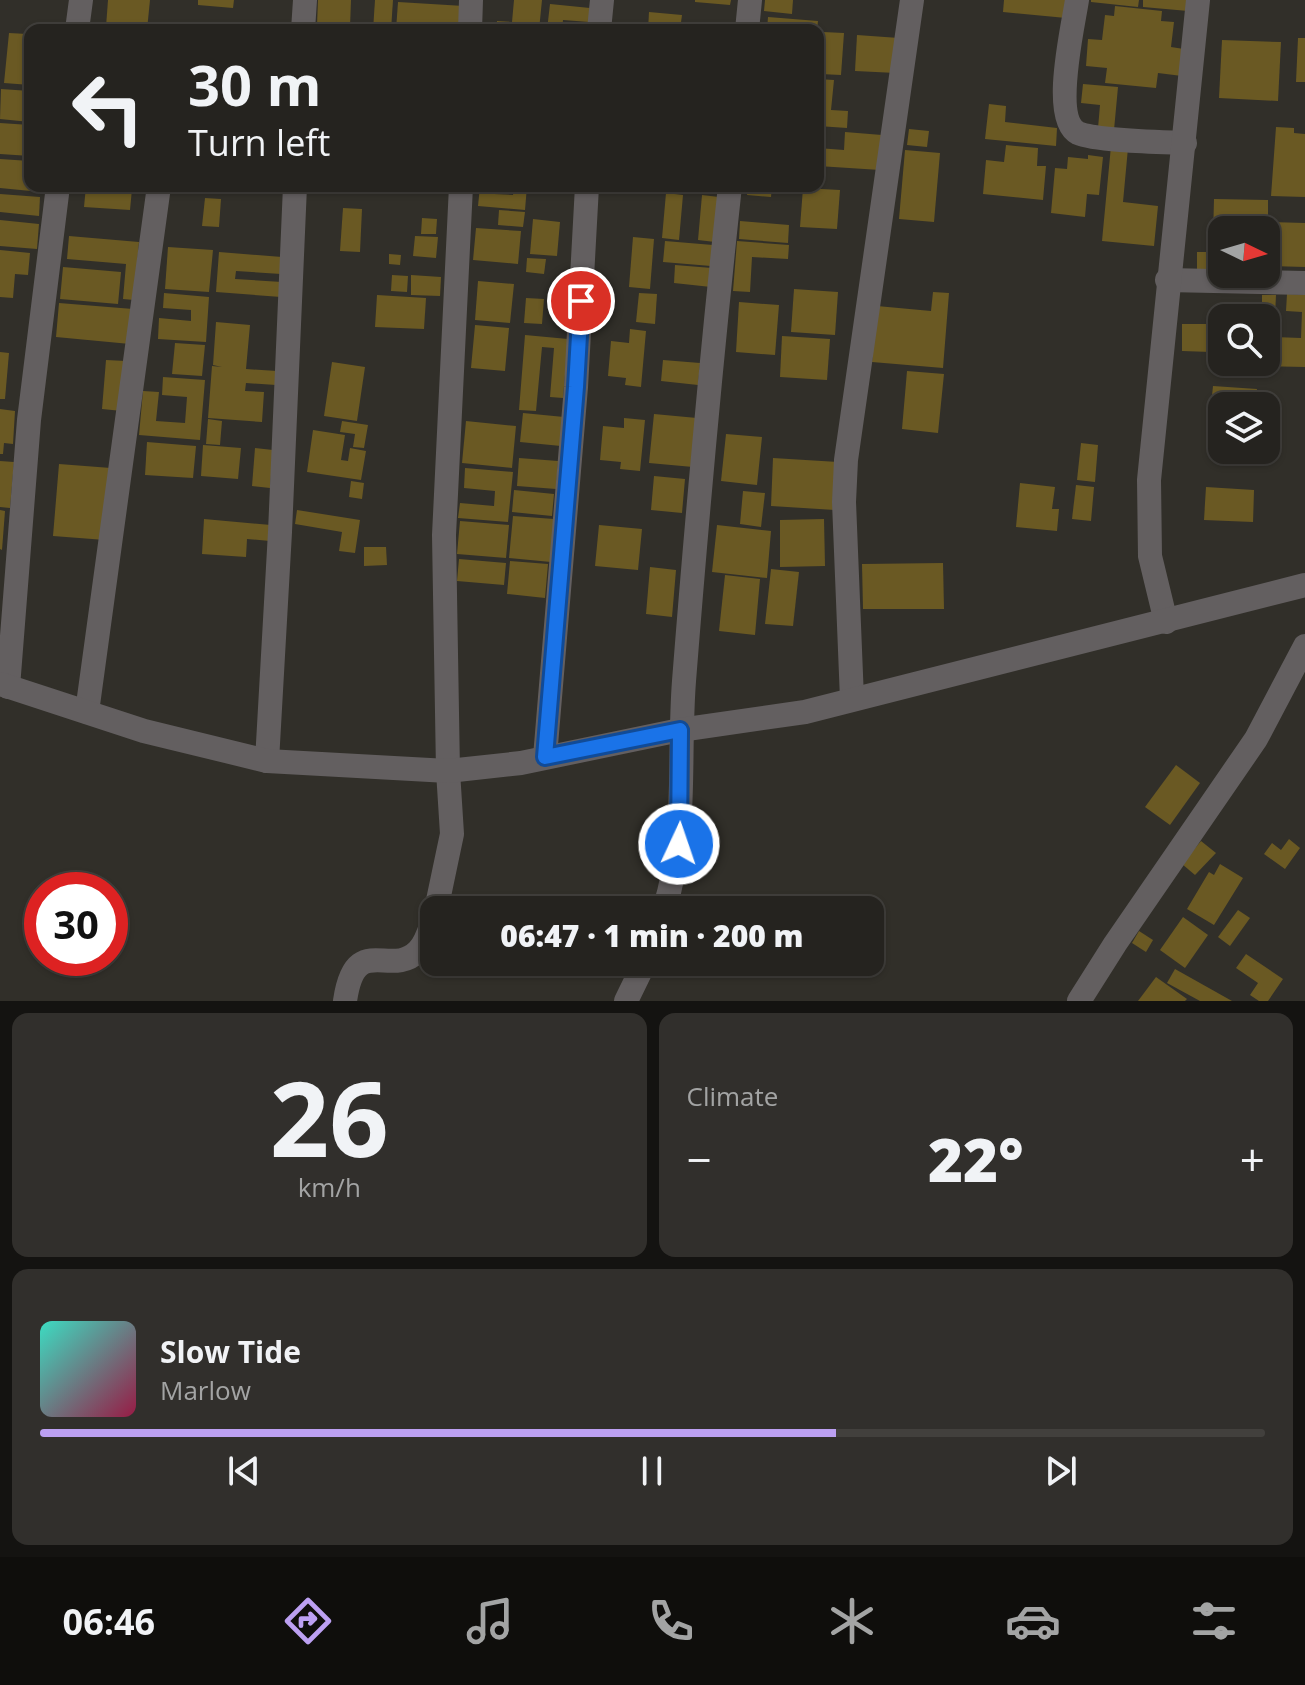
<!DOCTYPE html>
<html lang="en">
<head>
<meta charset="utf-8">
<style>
  :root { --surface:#25231f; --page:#312f2c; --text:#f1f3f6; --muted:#a3a4a4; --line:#42403d; --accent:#bca0f2 }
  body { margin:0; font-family:"Open Sans",sans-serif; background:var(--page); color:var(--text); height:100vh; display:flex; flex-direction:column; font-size:30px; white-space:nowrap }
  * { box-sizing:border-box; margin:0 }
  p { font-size:26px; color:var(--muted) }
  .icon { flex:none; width:44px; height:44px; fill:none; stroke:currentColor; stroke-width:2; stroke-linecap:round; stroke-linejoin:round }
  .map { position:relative; height:1001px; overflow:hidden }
  .drawer { display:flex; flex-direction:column; gap:12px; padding:12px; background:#141311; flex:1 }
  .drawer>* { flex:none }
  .hud { position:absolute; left:24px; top:24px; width:800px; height:168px; border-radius:16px; box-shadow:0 2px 6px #0004,0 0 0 2px var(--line); background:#25231f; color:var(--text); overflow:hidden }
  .needle { width:52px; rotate:95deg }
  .fabs { position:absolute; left:1208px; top:216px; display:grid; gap:16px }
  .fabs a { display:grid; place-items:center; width:72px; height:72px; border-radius:16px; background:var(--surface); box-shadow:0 2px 6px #0004,0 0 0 2px var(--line); font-size:40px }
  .speed { position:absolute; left:24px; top:872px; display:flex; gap:16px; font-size:40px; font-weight:700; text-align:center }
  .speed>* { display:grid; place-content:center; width:104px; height:104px; border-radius:50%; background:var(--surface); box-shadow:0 2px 6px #0004,0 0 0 2px var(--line); line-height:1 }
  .speed .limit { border:12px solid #d22; background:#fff; color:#111 }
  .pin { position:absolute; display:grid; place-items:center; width:68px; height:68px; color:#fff; margin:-34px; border:4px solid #fff; border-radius:50%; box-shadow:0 2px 8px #0007 }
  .me { position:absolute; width:88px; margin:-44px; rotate:3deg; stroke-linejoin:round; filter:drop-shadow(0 0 6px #0008) }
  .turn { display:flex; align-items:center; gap:28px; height:168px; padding:0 32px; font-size:36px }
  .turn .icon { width:104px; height:104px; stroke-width:2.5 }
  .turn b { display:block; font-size:56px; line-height:68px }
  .big { font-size:60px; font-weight:800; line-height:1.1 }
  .drawer .widget { flex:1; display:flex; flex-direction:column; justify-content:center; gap:12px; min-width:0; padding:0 28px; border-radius:16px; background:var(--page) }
  .drawer .dial { align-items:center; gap:0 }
  .dial b { font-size:104px; line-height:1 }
  .song { display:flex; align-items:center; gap:24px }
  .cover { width:96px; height:96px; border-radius:12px; background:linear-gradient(135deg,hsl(170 70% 55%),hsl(340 70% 35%)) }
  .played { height:8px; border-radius:4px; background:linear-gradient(90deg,var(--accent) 65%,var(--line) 65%) }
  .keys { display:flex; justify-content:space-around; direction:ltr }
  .heat { display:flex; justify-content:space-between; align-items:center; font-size:44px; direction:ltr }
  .drawer .tiles { flex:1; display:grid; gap:12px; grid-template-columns:1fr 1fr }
  .widget:last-child { grid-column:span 2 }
  .trip { position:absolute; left:420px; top:896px; width:464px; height:80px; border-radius:16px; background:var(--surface); box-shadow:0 2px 6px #0004,0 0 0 2px var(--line); font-weight:800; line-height:80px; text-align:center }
  .menu { display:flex; height:128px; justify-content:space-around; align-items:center; background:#0f0e0c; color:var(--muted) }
  .menu .icon { width:56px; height:56px }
  .menu .active { color:var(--accent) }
  .menu b { font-size:36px; color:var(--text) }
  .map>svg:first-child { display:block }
</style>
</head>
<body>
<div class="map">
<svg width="1305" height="1001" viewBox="0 0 1305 1001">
  <rect width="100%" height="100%" fill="#312f29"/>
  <g fill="#6a5923">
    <path d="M 108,0 L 150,0 L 147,30 L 106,27 Z"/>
    <path d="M 198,0 L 234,0 L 233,8 L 198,5 Z"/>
    <path d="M 318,0 L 351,0 L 350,27 L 317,25 Z"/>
    <path d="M 375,0 L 393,0 L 391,30 L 373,30 Z"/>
    <path d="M 514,0 L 542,0 L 539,30 L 496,30 L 497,21 L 512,22 Z"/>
    <path d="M 695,0 L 731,0 L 730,5 L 695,2 Z"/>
    <path d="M 765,0 L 793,0 L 792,14 L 764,11 Z"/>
    <path d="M 1004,0 L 1068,0 L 1066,18 L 1003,12 Z"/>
    <path d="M 1091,0 L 1139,0 L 1138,7 L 1091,2 Z"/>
    <path d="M 1143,0 L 1189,0 L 1188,11 L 1143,7 Z"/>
    <path d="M 398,2 L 464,6 L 463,30 L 396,30 Z"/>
    <path d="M 550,4 L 590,8 L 589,22 L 563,20 L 562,30 L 547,30 Z"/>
    <path d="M 1115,6 L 1162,11 L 1161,21 L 1174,22 L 1171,47 L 1184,49 L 1182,76 L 1158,73 L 1156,88 L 1105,83 L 1107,68 L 1086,66 L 1088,39 L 1102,40 L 1105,15 L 1114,16 Z"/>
    <path d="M 649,12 L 682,15 L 680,30 L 648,30 Z"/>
    <path d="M 768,17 L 818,21 L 817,30 L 767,30 Z"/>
    <path d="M 823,32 L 844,33 L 841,75 L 820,74 Z"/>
    <path d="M 9,33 L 27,34 L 26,41 L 30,41 L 30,85 L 4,83 Z"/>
    <path d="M 857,35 L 899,38 L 896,73 L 855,71 Z"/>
    <path d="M 1298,38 L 1305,38 L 1305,82 L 1296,82 Z"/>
    <path d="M 1222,40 L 1281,42 L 1278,101 L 1219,98 Z"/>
    <path d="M 818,79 L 834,80 L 831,110 L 848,111 L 847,128 L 818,126 Z"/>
    <path d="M 1083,84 L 1118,87 L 1114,130 L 1098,128 L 1100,105 L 1081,103 Z"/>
    <path d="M 1,89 L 30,91 L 30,122 L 0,119 Z"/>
    <path d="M 989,104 L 1006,106 L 1005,122 L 1057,128 L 1056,146 L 985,139 Z"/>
    <path d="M 0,123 L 30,125 L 30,156 L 0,154 Z"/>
    <path d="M 1276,127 L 1294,128 L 1294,133 L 1305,134 L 1305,197 L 1271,196 Z"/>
    <path d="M 909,129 L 929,131 L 927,147 L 907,145 Z"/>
    <path d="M 845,132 L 882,135 L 880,170 L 818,166 L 818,148 L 844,150 Z"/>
    <path d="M 1006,145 L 1038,148 L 1037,166 L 1046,166 L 1043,200 L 983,194 L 986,160 L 1004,162 Z"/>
    <path d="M 1111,146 L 1128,148 L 1123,202 L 1158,206 L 1154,246 L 1102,241 Z"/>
    <path d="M 905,150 L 940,153 L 934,222 L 899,219 Z"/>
    <path d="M 1088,155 L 1103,157 L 1099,195 L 1087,194 L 1085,217 L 1051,213 L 1055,168 L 1067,169 L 1068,157 L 1088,159 Z"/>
    <path d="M 0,159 L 30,161 L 30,186 L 42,186 L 41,192 L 0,188 Z"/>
    <path d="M 86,186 L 148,186 L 148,191 L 132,189 L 130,210 L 84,207 Z"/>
    <path d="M 480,186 L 495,186 L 494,194 L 513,195 L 514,186 L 527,186 L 525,210 L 478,206 Z"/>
    <path d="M 748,186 L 772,186 L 771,197 L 747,195 Z"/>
    <path d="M 803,188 L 840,190 L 837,229 L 800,227 Z"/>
    <path d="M 666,193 L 683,195 L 679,240 L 662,238 Z"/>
    <path d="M 0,194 L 40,197 L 39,216 L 0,212 Z"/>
    <path d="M 702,195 L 719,197 L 715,242 L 698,240 Z"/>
    <path d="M 205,198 L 221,199 L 219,227 L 202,226 Z"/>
    <path d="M 1214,199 L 1268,200 L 1268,230 L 1222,230 L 1222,237 L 1213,237 Z"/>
    <path d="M 343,208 L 362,209 L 360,252 L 340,251 Z"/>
    <path d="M 499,210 L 525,212 L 523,227 L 498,225 Z"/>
    <path d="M 422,218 L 437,219 L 436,234 L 421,234 Z"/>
    <path d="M 533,219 L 560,222 L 557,256 L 530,254 Z"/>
    <path d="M 0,220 L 39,224 L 37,249 L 0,246 Z"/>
    <path d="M 740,221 L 789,225 L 788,243 L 739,239 Z"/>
    <path d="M 1270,222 L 1305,223 L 1305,267 L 1269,266 Z"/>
    <path d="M 476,228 L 521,231 L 518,264 L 473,260 Z"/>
    <path d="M 69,236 L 139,242 L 134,300 L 123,299 L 126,264 L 67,259 Z"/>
    <path d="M 415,236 L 438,237 L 436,258 L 413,256 Z"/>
    <path d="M 633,237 L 654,239 L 650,289 L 629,287 Z"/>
    <path d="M 665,241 L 713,245 L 711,266 L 663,262 Z"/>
    <path d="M 737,241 L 789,245 L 788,259 L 752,257 L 750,292 L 733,291 Z"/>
    <path d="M 168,247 L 213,250 L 209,292 L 165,289 Z"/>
    <path d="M 0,250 L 30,253 L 28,275 L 15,274 L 13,298 L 0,297 Z"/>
    <path d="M 219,252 L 282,257 L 281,274 L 236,271 L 235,279 L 282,282 L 281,297 L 216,292 Z"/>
    <path d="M 1197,252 L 1222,252 L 1222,274 L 1197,273 Z"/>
    <path d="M 389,254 L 401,255 L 400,265 L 389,264 Z"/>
    <path d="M 527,258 L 546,259 L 544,274 L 526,272 Z"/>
    <path d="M 675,265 L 712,268 L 711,287 L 674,283 Z"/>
    <path d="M 63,267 L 121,272 L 118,304 L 60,299 Z"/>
    <path d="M 392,275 L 408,276 L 407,292 L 391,291 Z"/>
    <path d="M 411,275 L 441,277 L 440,296 L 411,295 Z"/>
    <path d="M 478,281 L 514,284 L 510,323 L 475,320 Z"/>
    <path d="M 794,289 L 838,292 L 835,335 L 791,332 Z"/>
    <path d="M 933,292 L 949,293 L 943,368 L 872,362 L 877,306 L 931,311 Z"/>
    <path d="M 164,293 L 209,297 L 206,342 L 158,339 L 159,318 L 191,321 L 191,310 L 163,308 Z"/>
    <path d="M 639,293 L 657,294 L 655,324 L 636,322 Z"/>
    <path d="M 1287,294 L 1305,295 L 1305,367 L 1260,366 L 1261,362 L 1266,362 L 1266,318 L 1262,318 L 1262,295 L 1276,295 L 1274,337 L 1301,338 L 1302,312 L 1286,311 Z"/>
    <path d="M 377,295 L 426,298 L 424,329 L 375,327 Z"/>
    <path d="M 526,298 L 544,299 L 542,324 L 524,323 Z"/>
    <path d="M 739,302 L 779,305 L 775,355 L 736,352 Z"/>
    <path d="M 59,303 L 133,309 L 130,344 L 56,337 Z"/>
    <path d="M 216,322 L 250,325 L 246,369 L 277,371 L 276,385 L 246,383 L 245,391 L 264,392 L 262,422 L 208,418 L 212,366 L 222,367 L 213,365 Z"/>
    <path d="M 1182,324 L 1212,324 L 1211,352 L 1182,351 Z"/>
    <path d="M 475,325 L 509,328 L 505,371 L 471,368 Z"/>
    <path d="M 1219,326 L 1222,327 L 1222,364 L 1218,364 Z"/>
    <path d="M 630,329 L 646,331 L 641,387 L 625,385 L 626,378 L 608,376 L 611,341 L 629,343 Z"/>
    <path d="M 525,335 L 568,339 L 563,398 L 550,397 L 554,348 L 542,347 L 536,411 L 519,410 Z"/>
    <path d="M 782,336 L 830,339 L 827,380 L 780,377 Z"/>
    <path d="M 175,343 L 205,345 L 202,376 L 172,374 Z"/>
    <path d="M 0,352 L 9,353 L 5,399 L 0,399 Z"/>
    <path d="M 106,360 L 126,361 L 122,411 L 102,409 Z"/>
    <path d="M 663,360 L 700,363 L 698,385 L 661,381 Z"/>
    <path d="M 332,362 L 365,367 L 357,421 L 324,416 Z"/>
    <path d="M 907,371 L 944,374 L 938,433 L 902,429 Z"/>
    <path d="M 163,377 L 205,380 L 200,440 L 139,435 L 143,391 L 159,392 L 156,421 L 185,423 L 187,397 L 162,395 Z"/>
    <path d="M 1213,386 L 1257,389 L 1255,406 L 1211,405 Z"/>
    <path d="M 0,409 L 15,411 L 13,444 L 4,443 L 3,454 L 0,454 Z"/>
    <path d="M 523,413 L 564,417 L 561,446 L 520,442 Z"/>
    <path d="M 654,414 L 697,418 L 693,467 L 649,463 Z"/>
    <path d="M 624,418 L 645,420 L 640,471 L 620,469 L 621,462 L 600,460 L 603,426 L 624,428 Z"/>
    <path d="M 208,419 L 222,421 L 220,445 L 206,444 Z"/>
    <path d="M 342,421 L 368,425 L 364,448 L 353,447 L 355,434 L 340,432 Z"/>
    <path d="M 466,421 L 516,426 L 512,468 L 462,463 Z"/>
    <path d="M 313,430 L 345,435 L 341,460 L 348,461 L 350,448 L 366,451 L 361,480 L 307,472 Z"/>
    <path d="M 726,434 L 762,437 L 757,485 L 721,481 Z"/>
    <path d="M 147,442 L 196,446 L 193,478 L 145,475 Z"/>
    <path d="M 1081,443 L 1098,445 L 1095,482 L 1077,480 Z"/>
    <path d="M 203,445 L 241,448 L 238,479 L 201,476 Z"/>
    <path d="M 255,448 L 273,450 L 270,488 L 252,486 Z"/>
    <path d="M 519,458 L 558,461 L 556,489 L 517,486 Z"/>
    <path d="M 773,458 L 838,462 L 835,510 L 771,506 Z"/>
    <path d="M 0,461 L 14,462 L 10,508 L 0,507 Z"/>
    <path d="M 59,464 L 111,468 L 105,540 L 53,536 Z"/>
    <path d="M 465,468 L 513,472 L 508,522 L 458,518 L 460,503 L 494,506 L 495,491 L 464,488 Z"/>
    <path d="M 654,476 L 685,479 L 682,513 L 651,510 Z"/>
    <path d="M 351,481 L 364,483 L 362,499 L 349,497 Z"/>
    <path d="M 1020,483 L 1055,487 L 1052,509 L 1059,509 L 1057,531 L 1016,527 Z"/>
    <path d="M 1076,485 L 1094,487 L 1091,521 L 1072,519 Z"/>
    <path d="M 1206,487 L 1254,490 L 1253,522 L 1204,520 Z"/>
    <path d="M 514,490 L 554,494 L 552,516 L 512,512 Z"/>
    <path d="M 743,491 L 765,493 L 761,527 L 740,524 Z"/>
    <path d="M 0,510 L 5,511 L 2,550 L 0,549 Z"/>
    <path d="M 297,510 L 360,520 L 355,553 L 339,551 L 342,532 L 295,524 Z"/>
    <path d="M 513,516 L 554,519 L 551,562 L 509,558 Z"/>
    <path d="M 204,519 L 271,525 L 270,541 L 247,539 L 246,557 L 202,554 Z"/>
    <path d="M 824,519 L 825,566 L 780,567 L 780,520 Z"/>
    <path d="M 460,521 L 509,525 L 506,558 L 457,554 Z"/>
    <path d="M 599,525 L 642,529 L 638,570 L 595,566 Z"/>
    <path d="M 717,525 L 771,531 L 767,578 L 712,572 Z"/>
    <path d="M 364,547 L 386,547 L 387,565 L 364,566 Z"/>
    <path d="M 459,559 L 506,563 L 504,585 L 457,581 Z"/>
    <path d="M 510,561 L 548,564 L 545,598 L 507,594 Z"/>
    <path d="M 943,563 L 944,609 L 863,609 L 862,564 Z"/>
    <path d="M 650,567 L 676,570 L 672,617 L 646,614 Z"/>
    <path d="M 771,569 L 799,572 L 793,626 L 765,624 Z"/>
    <path d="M 725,575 L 760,579 L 755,635 L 719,631 Z"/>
    <path d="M 1176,765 L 1200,783 L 1170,825 L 1145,807 Z"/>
    <path d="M 1289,839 L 1300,848 L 1285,869 L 1264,854 L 1272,843 L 1281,850 Z"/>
    <path d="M 1201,841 L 1216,853 L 1195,875 L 1182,864 Z"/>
    <path d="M 1220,864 L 1243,878 L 1214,925 L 1187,909 L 1209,872 L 1214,875 Z"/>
    <path d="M 1238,910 L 1250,918 L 1230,946 L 1218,937 Z"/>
    <path d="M 1183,917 L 1208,935 L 1185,968 L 1160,950 Z"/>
    <path d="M 1139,931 L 1153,940 L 1146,952 L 1132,943 Z"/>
    <path d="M 1246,954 L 1283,979 L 1268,1001 L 1259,1001 L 1250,995 L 1258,983 L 1236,968 Z"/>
    <path d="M 1175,969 L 1232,1001 L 1200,1001 L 1167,983 Z"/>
    <path d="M 1156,977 L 1187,999 L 1185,1001 L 1138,1001 Z"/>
  </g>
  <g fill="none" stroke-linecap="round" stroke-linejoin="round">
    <g stroke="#635f60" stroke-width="24">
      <path d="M 1077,0 C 1073,27 1051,119 1078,133 C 1096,141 1162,142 1185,143"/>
      <path d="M 77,30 L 81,0"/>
      <path d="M 303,30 L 305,0"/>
      <path d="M 470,30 L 471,0"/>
      <path d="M 599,30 L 602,0"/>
      <path d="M 747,30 L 750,0"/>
      <path d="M 1167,280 L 1305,283"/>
      <path d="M 1166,622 L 1150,556 L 1149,480 L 1198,0"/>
      <path d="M 8,687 L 29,420 L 58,186"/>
      <path d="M 852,699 L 844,502 L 846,460 L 912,0"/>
      <path d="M 87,712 L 159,186"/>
      <path d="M 545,757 L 576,387 L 587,186"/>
      <path d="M 267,761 L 280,532 L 295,186"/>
      <path d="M 436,910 L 452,834 L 448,771 L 444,535 L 461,186"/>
      <path d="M 664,910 C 688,835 678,759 684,681 C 697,516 712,351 730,186"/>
      <path d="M 345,1001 C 355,931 390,979 418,951 C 427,942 430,928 434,917"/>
      <path d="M 626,1001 L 645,962"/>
      <path d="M 1079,1001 L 1115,944 L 1256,739 L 1305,646"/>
    </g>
    <path stroke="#635f60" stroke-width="24" d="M 0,684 L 144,731 L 267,761 L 448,771 L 521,763 L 680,730 L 805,712 L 1305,585"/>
  </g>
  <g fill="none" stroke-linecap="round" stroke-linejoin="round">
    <g stroke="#114b97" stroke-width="20">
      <path id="route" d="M 581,301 L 576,387 L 545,757 L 680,730 L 679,844"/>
    </g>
    <use href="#route" stroke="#1a73e8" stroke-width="14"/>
  </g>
</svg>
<div class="fabs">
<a><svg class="needle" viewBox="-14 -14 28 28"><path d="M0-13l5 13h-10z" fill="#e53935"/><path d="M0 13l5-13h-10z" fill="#a3a4a4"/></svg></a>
<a><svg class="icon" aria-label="search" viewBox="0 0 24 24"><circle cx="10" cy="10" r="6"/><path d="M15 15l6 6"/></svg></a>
<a><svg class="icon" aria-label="layers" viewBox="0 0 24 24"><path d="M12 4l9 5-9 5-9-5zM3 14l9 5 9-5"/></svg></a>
</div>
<div class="speed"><div class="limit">30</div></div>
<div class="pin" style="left:581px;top:301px;background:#d93025"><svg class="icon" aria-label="arrive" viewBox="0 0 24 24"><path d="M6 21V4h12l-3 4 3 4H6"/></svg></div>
<svg class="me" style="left:679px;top:844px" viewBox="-20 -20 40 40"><circle r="17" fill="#1a73e8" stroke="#fff" stroke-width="3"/><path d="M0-11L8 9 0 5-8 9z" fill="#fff"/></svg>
<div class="trip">06:47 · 1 min · 200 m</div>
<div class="hud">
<div class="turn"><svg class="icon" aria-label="left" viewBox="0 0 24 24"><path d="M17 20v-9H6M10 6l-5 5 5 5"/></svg><div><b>30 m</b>Turn left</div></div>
</div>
</div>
<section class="drawer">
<div class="tiles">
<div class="widget dial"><b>26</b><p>km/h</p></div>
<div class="widget"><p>Climate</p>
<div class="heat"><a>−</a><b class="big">22°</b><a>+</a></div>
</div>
<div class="widget">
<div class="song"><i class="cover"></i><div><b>Slow Tide</b><p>Marlow</p></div></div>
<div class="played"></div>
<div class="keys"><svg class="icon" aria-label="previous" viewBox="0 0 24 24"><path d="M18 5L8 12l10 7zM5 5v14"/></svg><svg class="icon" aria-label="pause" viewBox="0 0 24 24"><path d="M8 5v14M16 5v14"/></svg><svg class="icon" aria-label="next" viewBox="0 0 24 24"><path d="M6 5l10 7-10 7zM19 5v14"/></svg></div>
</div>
</div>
</section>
<nav class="menu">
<b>06:46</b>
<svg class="icon active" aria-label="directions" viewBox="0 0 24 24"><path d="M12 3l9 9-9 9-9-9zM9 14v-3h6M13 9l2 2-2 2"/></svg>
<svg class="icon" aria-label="music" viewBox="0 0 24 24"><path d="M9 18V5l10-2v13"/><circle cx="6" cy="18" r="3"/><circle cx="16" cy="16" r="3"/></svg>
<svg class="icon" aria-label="phone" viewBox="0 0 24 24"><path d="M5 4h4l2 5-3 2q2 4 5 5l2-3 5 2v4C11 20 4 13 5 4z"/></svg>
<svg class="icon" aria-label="climate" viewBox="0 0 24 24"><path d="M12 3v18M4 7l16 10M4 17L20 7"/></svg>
<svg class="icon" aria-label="car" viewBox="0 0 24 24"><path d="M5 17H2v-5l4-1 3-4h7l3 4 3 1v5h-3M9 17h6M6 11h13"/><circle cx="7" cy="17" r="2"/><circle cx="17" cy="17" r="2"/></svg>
<svg class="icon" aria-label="filters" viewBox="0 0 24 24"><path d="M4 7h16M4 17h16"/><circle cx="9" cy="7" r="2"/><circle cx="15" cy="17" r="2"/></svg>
</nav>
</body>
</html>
